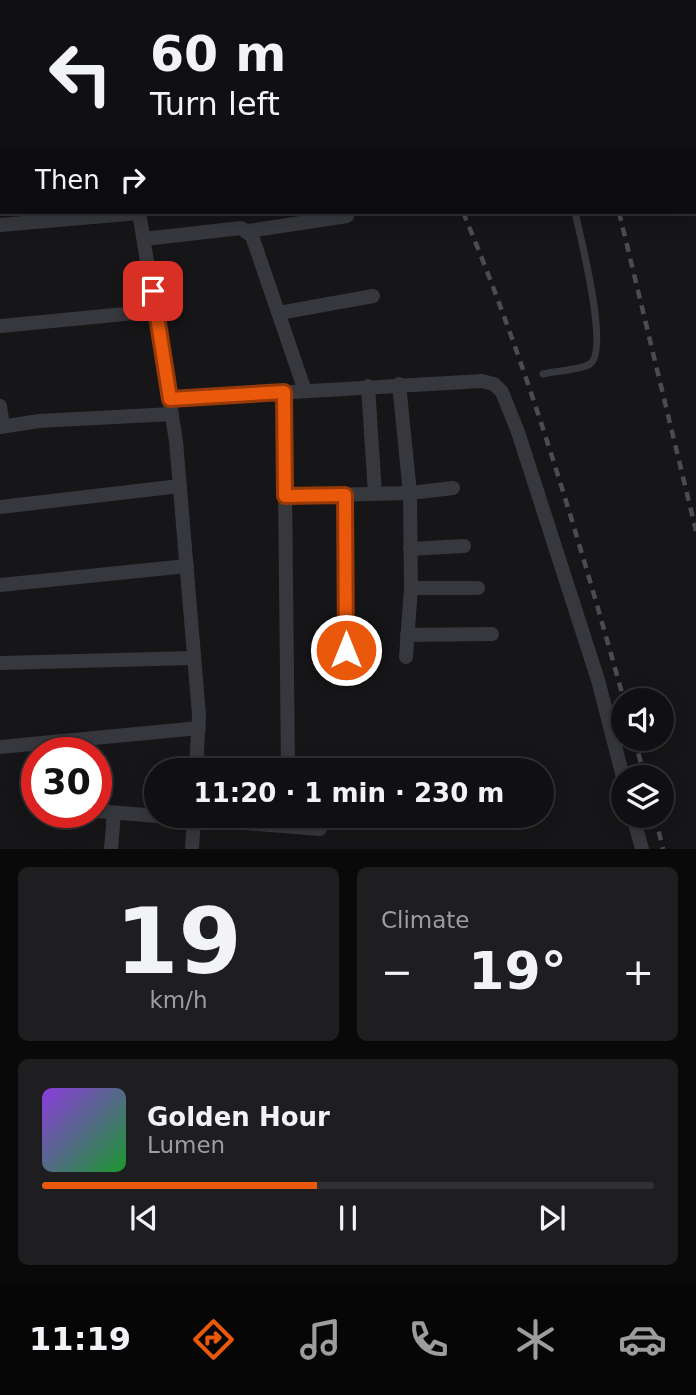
<!DOCTYPE html>
<html lang="en">
<head>
<meta charset="utf-8">
<style>
  :root { --surface:#101012; --page:#1e1e20; --text:#f1f3f6; --muted:#9c9d9f; --line:#303032; --accent:#ea580c }
  body { margin:0; font-family:"DejaVu Sans",sans-serif; background:var(--page); color:var(--text); height:100vh; display:flex; flex-direction:column; font-size:26px; white-space:nowrap }
  * { box-sizing:border-box; margin:0 }
  p { font-size:23px; color:var(--muted) }
  .icon { flex:none; width:38px; height:38px; fill:none; stroke:currentColor; stroke-width:2; stroke-linecap:round; stroke-linejoin:round }
  .map { position:relative; height:849px; overflow:hidden }
  .drawer { display:flex; flex-direction:column; gap:18px; padding:18px; background:#09090a; flex:1 }
  .drawer>* { flex:none }
  .guide { position:absolute; left:0px; top:0px; width:696px; height:214px; box-shadow:0 4px 18px #0003,0 0 0 2px var(--line); background:#101012; color:var(--text); overflow:hidden }
  .controls { position:absolute; left:611px; top:688px; display:grid; gap:14px }
  .controls a { display:grid; place-items:center; width:63px; height:63px; border-radius:50%; background:var(--surface); box-shadow:0 4px 18px #0003,0 0 0 2px var(--line); font-size:35px }
  .speed { position:absolute; left:21px; top:737px; display:flex; gap:14px; font-size:35px; font-weight:700; text-align:center }
  .speed>* { display:grid; place-content:center; width:91px; height:91px; border-radius:50%; background:var(--surface); box-shadow:0 4px 18px #0003,0 0 0 2px var(--line); line-height:1 }
  .speed .limit { border:10px solid #d22; background:#fff; color:#111 }
  .pin { position:absolute; display:grid; place-items:center; width:60px; height:60px; color:#fff; margin:-30px; border-radius:14px; box-shadow:0 4px 10px #0006 }
  .me { position:absolute; width:77px; margin:-38px; rotate:0deg; stroke-linejoin:round; filter:drop-shadow(0 0 5px #0008) }
  .turn { display:flex; align-items:center; gap:24px; height:147px; padding:0 35px; font-size:32px }
  .turn .icon { width:91px; height:91px; stroke-width:2.5 }
  .turn b { display:block; font-size:49px; line-height:60px }
  .then { display:flex; align-items:center; height:66px; padding:0 35px; background:#0003; gap:14px; font-size:26px }
  .big { font-size:52px; font-weight:700; line-height:1.1 }
  .drawer .card { flex:1; display:flex; flex-direction:column; justify-content:center; gap:10px; min-width:0; padding:0 24px; border-radius:10px; background:var(--page) }
  .drawer .dial { align-items:center; gap:0 }
  .dial b { font-size:91px; line-height:1 }
  .song { display:flex; align-items:center; gap:21px }
  .cover { width:84px; height:84px; border-radius:10px; background:linear-gradient(135deg,hsl(270 70% 55%),hsl(130 70% 35%)) }
  .played { height:7px; border-radius:4px; background:linear-gradient(90deg,var(--accent) 45%,var(--line) 45%) }
  .keys { display:flex; justify-content:space-around; direction:ltr }
  .heat { display:flex; justify-content:space-between; align-items:center; font-size:38px; direction:ltr }
  .drawer .tiles { flex:1; display:grid; gap:18px; grid-template-columns:1fr 1fr }
  .card:last-child { grid-column:span 2 }
  .trip { position:absolute; left:144px; top:758px; width:410px; height:70px; border-radius:35px; background:var(--surface); box-shadow:0 4px 18px #0003,0 0 0 2px var(--line); font-weight:700; line-height:70px; text-align:center }
  .dock { display:flex; height:112px; justify-content:space-around; align-items:center; background:#060607; color:var(--muted) }
  .dock .icon { width:49px; height:49px }
  .dock .active { color:var(--accent) }
  .dock b { font-size:32px; color:var(--text) }
  .map>svg:first-child { display:block }
</style>
</head>
<body>
<div class="map">
<svg width="696" height="849" viewBox="0 0 696 849">
  <rect width="100%" height="100%" fill="#161618"/>
  <path fill="#222225" d="M 625,0 L 696,0 L 696,191 L 695,2 Z"/>
  <g fill="none" stroke-linecap="round" stroke-linejoin="round">
    <g stroke="#37383d" stroke-width="7">
      <path d="M 532,0 L 532,2"/>
      <path d="M 543,374 C 555,371 581,370 590,364 C 610,350 580,236 575,212"/>
    </g>
    <g stroke="#37383d" stroke-width="14">
      <path d="M 53,0 L 54,2"/>
      <path d="M 186,0 L 187,2"/>
      <path d="M 0,133 L 2,133"/>
      <path d="M 139,212 L 176,441 L 199,715 L 196,770"/>
      <path d="M 0,225 L 139,213"/>
      <path d="M 248,231 L 347,216"/>
      <path d="M 144,239 L 241,228 L 252,236 L 305,391"/>
      <path d="M 279,313 L 373,296"/>
      <path d="M 0,326 L 156,311"/>
      <path d="M 399,384 L 410,493 L 411,588 L 406,657"/>
      <path d="M 368,386 L 375,494"/>
      <path d="M 284,392 L 288,770"/>
      <path d="M 170,399 L 482,381 L 494,384 L 502,392 L 518,432 L 598,680 L 623,777"/>
      <path d="M 0,406 L 3,426"/>
      <path d="M 0,427 L 39,421 L 172,414"/>
      <path d="M 345,495 L 346,650"/>
      <path d="M 285,496 L 410,493 L 453,488"/>
      <path d="M 0,507 L 180,486"/>
      <path d="M 410,549 L 464,546"/>
      <path d="M 0,585 L 187,566"/>
      <path d="M 411,588 L 478,588"/>
      <path d="M 407,635 L 492,634"/>
      <path d="M 0,663 L 194,658"/>
      <path d="M 0,747 L 199,728"/>
      <path d="M 96,811 L 320,829"/>
      <path d="M 633,816 L 642,849"/>
      <path d="M 111,849 L 114,813"/>
      <path d="M 192,849 L 194,816"/>
    </g>
    <g stroke="#4a4c52" stroke-width="4.5" stroke-dasharray="9 7" stroke-linecap="butt">
      <path d="M 374,0 L 375,2"/>
      <path d="M 568,0 L 568,2"/>
      <path d="M 463,212 C 529,369 578,536 624,700"/>
      <path d="M 619,212 L 696,531"/>
      <path d="M 634,738 L 645,777"/>
      <path d="M 655,816 L 663,849"/>
    </g>
  </g>
  <g fill="none" stroke-linecap="round" stroke-linejoin="round">
    <g stroke="#983908" stroke-width="18">
      <path id="route" d="M 153,291 L 170,399 L 284,392 L 285,496 L 345,495 L 346,650"/>
    </g>
    <use href="#route" stroke="#ea580c" stroke-width="12"/>
  </g>
</svg>
<div class="controls">
<a><svg class="icon" aria-label="sound" viewBox="0 0 24 24"><path d="M4 9h4l5-4v14l-5-4H4zM17 9q2 3 0 6"/></svg></a>
<a><svg class="icon" aria-label="layers" viewBox="0 0 24 24"><path d="M12 4l9 5-9 5-9-5zM3 14l9 5 9-5"/></svg></a>
</div>
<div class="speed"><div class="limit">30</div></div>
<div class="pin" style="left:153px;top:291px;background:#d93025"><svg class="icon" aria-label="arrive" viewBox="0 0 24 24"><path d="M6 21V4h12l-3 4 3 4H6"/></svg></div>
<svg class="me" style="left:346px;top:650px" viewBox="-20 -20 40 40"><circle r="17" fill="#ea580c" stroke="#fff" stroke-width="3"/><path d="M0-11L8 9 0 5-8 9z" fill="#fff"/></svg>
<div class="trip">11:20 · 1 min · 230 m</div>
<div class="guide">
<div class="turn"><svg class="icon" aria-label="left" viewBox="0 0 24 24"><path d="M17 20v-9H6M10 6l-5 5 5 5"/></svg><div><b>60 m</b>Turn left</div></div>
<div class="then">Then<svg class="icon" aria-label="right" viewBox="0 0 24 24"><path d="M7 20v-9h11M14 6l5 5-5 5"/></svg></div>
</div>
</div>
<section class="drawer">
<div class="tiles">
<div class="card dial"><b>19</b><p>km/h</p></div>
<div class="card"><p>Climate</p>
<div class="heat"><a>−</a><b class="big">19°</b><a>+</a></div>
</div>
<div class="card">
<div class="song"><i class="cover"></i><div><b>Golden Hour</b><p>Lumen</p></div></div>
<div class="played"></div>
<div class="keys"><svg class="icon" aria-label="previous" viewBox="0 0 24 24"><path d="M18 5L8 12l10 7zM5 5v14"/></svg><svg class="icon" aria-label="pause" viewBox="0 0 24 24"><path d="M8 5v14M16 5v14"/></svg><svg class="icon" aria-label="next" viewBox="0 0 24 24"><path d="M6 5l10 7-10 7zM19 5v14"/></svg></div>
</div>
</div>
</section>
<nav class="dock">
<b>11:19</b>
<svg class="icon active" aria-label="directions" viewBox="0 0 24 24"><path d="M12 3l9 9-9 9-9-9zM9 14v-3h6M13 9l2 2-2 2"/></svg>
<svg class="icon" aria-label="music" viewBox="0 0 24 24"><path d="M9 18V5l10-2v13"/><circle cx="6" cy="18" r="3"/><circle cx="16" cy="16" r="3"/></svg>
<svg class="icon" aria-label="phone" viewBox="0 0 24 24"><path d="M5 4h4l2 5-3 2q2 4 5 5l2-3 5 2v4C11 20 4 13 5 4z"/></svg>
<svg class="icon" aria-label="climate" viewBox="0 0 24 24"><path d="M12 3v18M4 7l16 10M4 17L20 7"/></svg>
<svg class="icon" aria-label="car" viewBox="0 0 24 24"><path d="M5 17H2v-5l4-1 3-4h7l3 4 3 1v5h-3M9 17h6M6 11h13"/><circle cx="7" cy="17" r="2"/><circle cx="17" cy="17" r="2"/></svg>
</nav>
</body>
</html>
